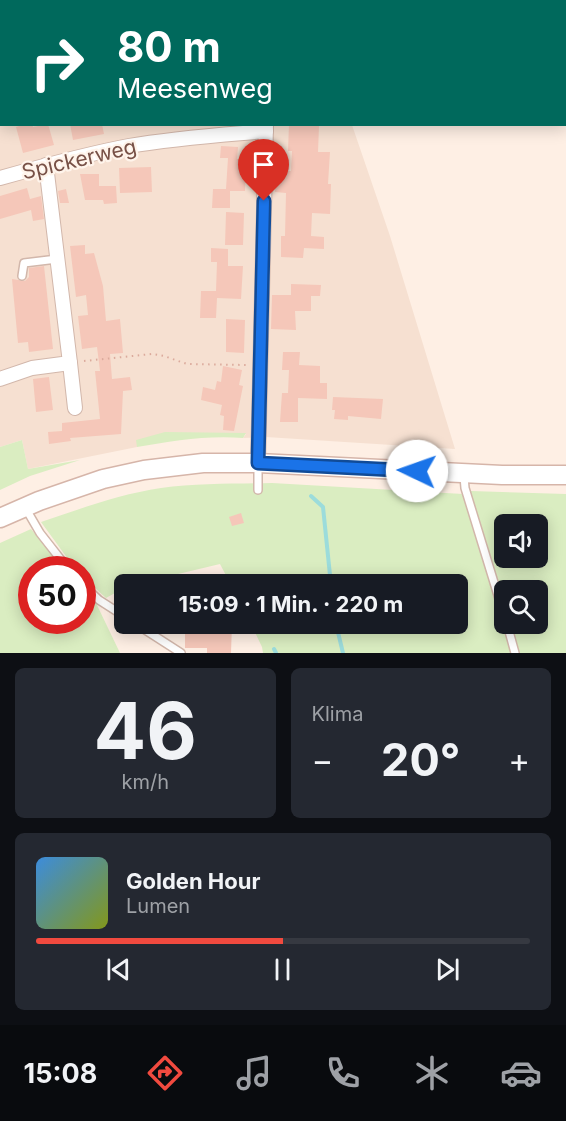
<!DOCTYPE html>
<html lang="de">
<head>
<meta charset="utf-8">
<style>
  :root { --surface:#171b24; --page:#242831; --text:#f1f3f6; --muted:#9ea1a6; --line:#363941; --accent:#f14a3f }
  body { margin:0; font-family:Inter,sans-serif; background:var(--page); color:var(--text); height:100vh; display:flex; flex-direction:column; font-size:22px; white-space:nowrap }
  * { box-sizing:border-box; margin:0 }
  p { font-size:20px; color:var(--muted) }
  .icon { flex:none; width:33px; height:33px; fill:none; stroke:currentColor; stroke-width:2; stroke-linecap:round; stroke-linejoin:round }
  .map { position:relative; height:653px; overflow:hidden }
  .panel { display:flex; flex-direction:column; gap:15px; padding:15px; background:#0d0f14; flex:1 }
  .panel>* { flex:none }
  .top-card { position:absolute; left:0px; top:0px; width:567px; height:126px; box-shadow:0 3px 15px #0003; background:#00695c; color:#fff; overflow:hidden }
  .fabs { position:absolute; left:494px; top:514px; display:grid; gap:12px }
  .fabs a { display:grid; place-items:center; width:54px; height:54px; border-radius:9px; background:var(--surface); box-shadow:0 3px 15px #0003; font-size:30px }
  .speed { position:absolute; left:18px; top:556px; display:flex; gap:12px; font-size:30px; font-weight:700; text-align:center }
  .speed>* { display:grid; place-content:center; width:78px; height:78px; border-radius:50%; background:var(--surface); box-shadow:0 3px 15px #0003; line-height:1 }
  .speed .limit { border:9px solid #d22; background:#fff; color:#111 }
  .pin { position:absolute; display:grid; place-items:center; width:51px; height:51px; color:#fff; margin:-62px -26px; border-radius:50% 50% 50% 0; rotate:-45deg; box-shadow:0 0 6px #0007 }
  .pin .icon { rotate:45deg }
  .me { position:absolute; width:66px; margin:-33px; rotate:273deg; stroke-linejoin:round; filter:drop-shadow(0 0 4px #0008) }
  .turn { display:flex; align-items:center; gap:21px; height:126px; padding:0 18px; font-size:27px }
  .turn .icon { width:78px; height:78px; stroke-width:2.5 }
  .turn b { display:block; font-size:42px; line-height:51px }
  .big { font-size:45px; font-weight:700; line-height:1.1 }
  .panel .tile { flex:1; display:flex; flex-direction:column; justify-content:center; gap:9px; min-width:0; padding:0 21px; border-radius:9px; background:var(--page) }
  .panel .dial { align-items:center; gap:0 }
  .dial b { font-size:78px; line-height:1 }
  .song { display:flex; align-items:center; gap:18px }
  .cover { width:72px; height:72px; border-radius:9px; background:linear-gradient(135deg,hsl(210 70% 55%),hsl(70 70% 35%)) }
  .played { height:6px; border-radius:3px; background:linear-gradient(90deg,var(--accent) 50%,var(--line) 50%) }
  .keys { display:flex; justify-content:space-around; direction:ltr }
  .heat { display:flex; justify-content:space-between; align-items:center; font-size:33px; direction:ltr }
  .panel .tiles { flex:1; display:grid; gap:15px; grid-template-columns:1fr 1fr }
  .tile:last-child { grid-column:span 2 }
  .trip { position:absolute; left:114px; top:574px; width:354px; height:60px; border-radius:9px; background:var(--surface); box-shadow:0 3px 15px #0003; font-weight:700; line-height:60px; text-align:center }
  .dock { display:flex; height:96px; justify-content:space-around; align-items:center; background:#090b0e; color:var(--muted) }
  .dock .icon { width:42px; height:42px }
  .dock .selected { color:var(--accent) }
  .dock b { font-size:27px; color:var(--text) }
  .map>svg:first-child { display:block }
</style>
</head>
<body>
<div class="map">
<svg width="566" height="653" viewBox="0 0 566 653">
  <rect width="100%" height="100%" fill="#feefe4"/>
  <path fill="#f6e0d1" d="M 0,0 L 306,0 L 306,1 L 2,2 L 2,124 L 352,125 L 390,236 L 455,449 L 266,437 L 243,438 L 246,434 L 137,440 L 137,447 L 28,469 L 22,440 L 0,447 Z"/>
  <g fill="#daedc1" fill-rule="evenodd">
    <path d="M 165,432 L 246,433 L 243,438 C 207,435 172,441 137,447 L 136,440 Z"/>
    <path d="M 22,440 L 28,469 L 80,460 L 30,476 L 0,490 L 0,447 Z"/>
    <path d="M 272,483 L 463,494 L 513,653 L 263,653 L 262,647 L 251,624 L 458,624 L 458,585 L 231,585 L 220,564 L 132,585 L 124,585 L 124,588 L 106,598 L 83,577 L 82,570 L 76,570 L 41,522 C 80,509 120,494 161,488 C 197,483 235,484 272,483 Z"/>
    <path d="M 471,491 L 566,494 L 566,653 L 517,653 L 509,624 L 537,624 L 537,591 L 504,591 L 504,608 L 471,496 ZM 504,525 L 537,525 L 537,558 L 504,558 Z"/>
    <path d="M 31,529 L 65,570 L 32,570 L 32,621 L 82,621 L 83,589 L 96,603 L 120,653 L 0,653 L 0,543 Z"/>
  </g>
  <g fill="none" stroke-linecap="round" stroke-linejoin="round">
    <g stroke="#9cdcdb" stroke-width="4">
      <path d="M 311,496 L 323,507 L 331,585"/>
      <path d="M 336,624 L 343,653"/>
      <path d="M 274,649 L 276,653"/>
    </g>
  </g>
  <g fill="#f5c7b9">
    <path d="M 25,124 L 32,124 L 33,127 L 48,124 L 54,145 L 23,153 L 16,127 Z"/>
    <path d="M 70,124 L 102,124 L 104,134 L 73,140 Z"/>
    <path d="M 289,124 L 319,126 L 318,152 L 330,152 L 328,184 L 331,184 L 330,214 L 312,213 L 311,236 L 324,237 L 324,249 L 304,248 L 303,258 L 281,257 L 281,236 L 285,236 L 286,193 L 275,192 L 276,171 L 291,171 L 292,151 L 288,151 Z"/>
    <path d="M 221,146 L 238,147 L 237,159 L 246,159 L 245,191 L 230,191 L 230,208 L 212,208 L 213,189 L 226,189 L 228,158 L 220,158 Z"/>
    <path d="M 151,167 L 152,192 L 120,193 L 119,168 Z"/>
    <path d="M 80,174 L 99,174 L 99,186 L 116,186 L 117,203 L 104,204 L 103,200 L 85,200 Z"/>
    <path d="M 27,188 L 30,199 L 41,196 L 44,219 L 33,221 L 31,210 L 0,219 L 0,196 Z"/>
    <path d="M 66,189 L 69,203 L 60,203 L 58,191 Z"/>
    <path d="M 226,212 L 244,213 L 243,245 L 225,245 Z"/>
    <path d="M 85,245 L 85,254 L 94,253 L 103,286 L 106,321 L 120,319 L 123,353 L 110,354 L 112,379 L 130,377 L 132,390 L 123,391 L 121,434 L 70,438 L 71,441 L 49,444 L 48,432 L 62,431 L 62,423 L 100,419 L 95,371 L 100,371 L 97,347 L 82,349 L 78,316 L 88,315 L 86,295 L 76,297 L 70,246 Z"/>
    <path d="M 211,248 L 228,249 L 228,266 L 243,266 L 241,299 L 217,298 L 216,318 L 200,318 L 201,291 L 216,291 L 217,262 L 211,262 Z"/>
    <path d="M 44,266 L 53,349 L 29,352 L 28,342 L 18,343 L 12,279 L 25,281 L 29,277 L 29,268 Z"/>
    <path d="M 291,284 L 321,285 L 320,296 L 311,296 L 311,311 L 295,311 L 296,330 L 271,329 L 272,295 L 291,295 Z"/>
    <path d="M 226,319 L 245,320 L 244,353 L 226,352 Z"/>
    <path d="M 283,352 L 300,352 L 299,365 L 320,366 L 320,383 L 327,383 L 327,399 L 298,398 L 298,422 L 280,422 L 282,393 L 288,393 L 289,370 L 282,370 Z"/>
    <path d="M 223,366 L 242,370 L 239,385 L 243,386 L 234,431 L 223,430 L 224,416 L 220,415 L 222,405 L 201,400 L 203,387 L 215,390 L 217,381 L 221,382 Z"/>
    <path d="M 49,377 L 53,410 L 36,412 L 33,379 Z"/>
    <path d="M 333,397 L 383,399 L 381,419 L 348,416 L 348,420 L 334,419 L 335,410 L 332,410 Z"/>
    <path d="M 241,513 L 244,523 L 232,526 L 229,517 Z"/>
    <path d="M 185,624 L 232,624 L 231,653 L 207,653 L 207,648 L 185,648 Z"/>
  </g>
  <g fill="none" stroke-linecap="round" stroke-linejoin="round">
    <g stroke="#d2b7ab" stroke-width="10">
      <g id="service">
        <path d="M 22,276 L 24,263 L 57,259"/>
        <path d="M 464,476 L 465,488 L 504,615"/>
        <path d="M 258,490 L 258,465"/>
        <path d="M 26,509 L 40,533 L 69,570"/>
        <path d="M 82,584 L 99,600 L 124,616"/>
        <path d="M 136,624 L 181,653"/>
        <path d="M 507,624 L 515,653"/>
      </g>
    </g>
    <g stroke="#d2b7ab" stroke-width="16">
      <g id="minor">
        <path d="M 258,0 L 258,2"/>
        <path d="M 0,178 C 43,166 86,154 129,146 C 174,138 220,135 266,131"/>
        <path d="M 70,363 L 75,408"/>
        <path d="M 0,379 L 32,368 L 70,363 L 46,165"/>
        <path d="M 258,463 L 266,124"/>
      </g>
    </g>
    <g stroke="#d6b5a9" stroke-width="21">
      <path id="secondary" d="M 0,518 L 39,501 L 103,479 L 144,470 L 203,463 L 258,463 L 502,475 L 566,475"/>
    </g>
    <path stroke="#dbaa9c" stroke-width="2" stroke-dasharray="1.5 4.5" stroke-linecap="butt" d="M 84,361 L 152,354 L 164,356 L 187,364 L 247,365"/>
    <use href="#service" stroke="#fff" stroke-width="7"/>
    <use href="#minor" stroke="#fff" stroke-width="14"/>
    <use href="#secondary" stroke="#fff" stroke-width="18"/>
  </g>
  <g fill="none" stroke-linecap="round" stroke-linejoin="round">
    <g stroke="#114b97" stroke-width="15">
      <path id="route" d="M 264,201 L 258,463 L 417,471"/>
    </g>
    <use href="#route" stroke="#1a73e8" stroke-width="10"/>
  </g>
  <g text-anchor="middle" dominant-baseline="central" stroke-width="4.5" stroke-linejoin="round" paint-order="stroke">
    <g font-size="21" fill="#785147" stroke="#fff4eb">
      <text transform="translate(79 159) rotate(-13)">Spickerweg</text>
    </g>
  </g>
</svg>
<div class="fabs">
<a><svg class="icon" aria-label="sound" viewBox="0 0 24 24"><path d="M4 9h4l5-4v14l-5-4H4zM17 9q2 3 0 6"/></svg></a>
<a><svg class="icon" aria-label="search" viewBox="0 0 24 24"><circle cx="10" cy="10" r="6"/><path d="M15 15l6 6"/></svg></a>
</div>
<div class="speed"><div class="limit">50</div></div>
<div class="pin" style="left:264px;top:201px;background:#d93025"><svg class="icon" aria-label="arrive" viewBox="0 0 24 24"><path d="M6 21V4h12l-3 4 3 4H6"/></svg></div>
<svg class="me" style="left:417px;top:471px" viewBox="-20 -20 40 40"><circle r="19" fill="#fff"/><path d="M0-13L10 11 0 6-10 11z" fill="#1a73e8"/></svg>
<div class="trip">15:09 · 1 Min. · 220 m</div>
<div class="top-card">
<div class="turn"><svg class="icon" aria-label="right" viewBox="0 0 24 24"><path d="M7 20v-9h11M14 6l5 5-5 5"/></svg><div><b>80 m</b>Meesenweg</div></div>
</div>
</div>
<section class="panel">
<div class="tiles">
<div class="tile dial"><b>46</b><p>km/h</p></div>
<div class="tile"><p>Klima</p>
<div class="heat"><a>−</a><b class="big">20°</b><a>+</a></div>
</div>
<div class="tile">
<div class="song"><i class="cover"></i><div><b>Golden Hour</b><p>Lumen</p></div></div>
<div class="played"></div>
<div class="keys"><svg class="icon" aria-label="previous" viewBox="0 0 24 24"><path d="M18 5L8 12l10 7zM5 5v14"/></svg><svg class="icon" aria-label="pause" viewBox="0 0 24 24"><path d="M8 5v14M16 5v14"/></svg><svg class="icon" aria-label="next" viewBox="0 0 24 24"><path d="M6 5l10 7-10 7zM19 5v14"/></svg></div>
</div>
</div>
</section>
<nav class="dock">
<b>15:08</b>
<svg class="icon selected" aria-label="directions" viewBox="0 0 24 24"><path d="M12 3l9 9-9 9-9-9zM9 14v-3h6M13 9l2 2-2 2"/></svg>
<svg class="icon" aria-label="music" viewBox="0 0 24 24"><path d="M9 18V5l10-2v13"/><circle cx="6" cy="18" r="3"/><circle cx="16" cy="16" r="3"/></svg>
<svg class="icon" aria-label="phone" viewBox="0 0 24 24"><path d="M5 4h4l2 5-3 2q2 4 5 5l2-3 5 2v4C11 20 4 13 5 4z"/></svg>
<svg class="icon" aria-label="climate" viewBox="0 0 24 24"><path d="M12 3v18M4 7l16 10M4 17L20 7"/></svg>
<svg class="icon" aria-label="car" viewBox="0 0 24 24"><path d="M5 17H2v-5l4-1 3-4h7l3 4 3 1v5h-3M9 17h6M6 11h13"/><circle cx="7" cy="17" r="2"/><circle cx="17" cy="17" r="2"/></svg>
</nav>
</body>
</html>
